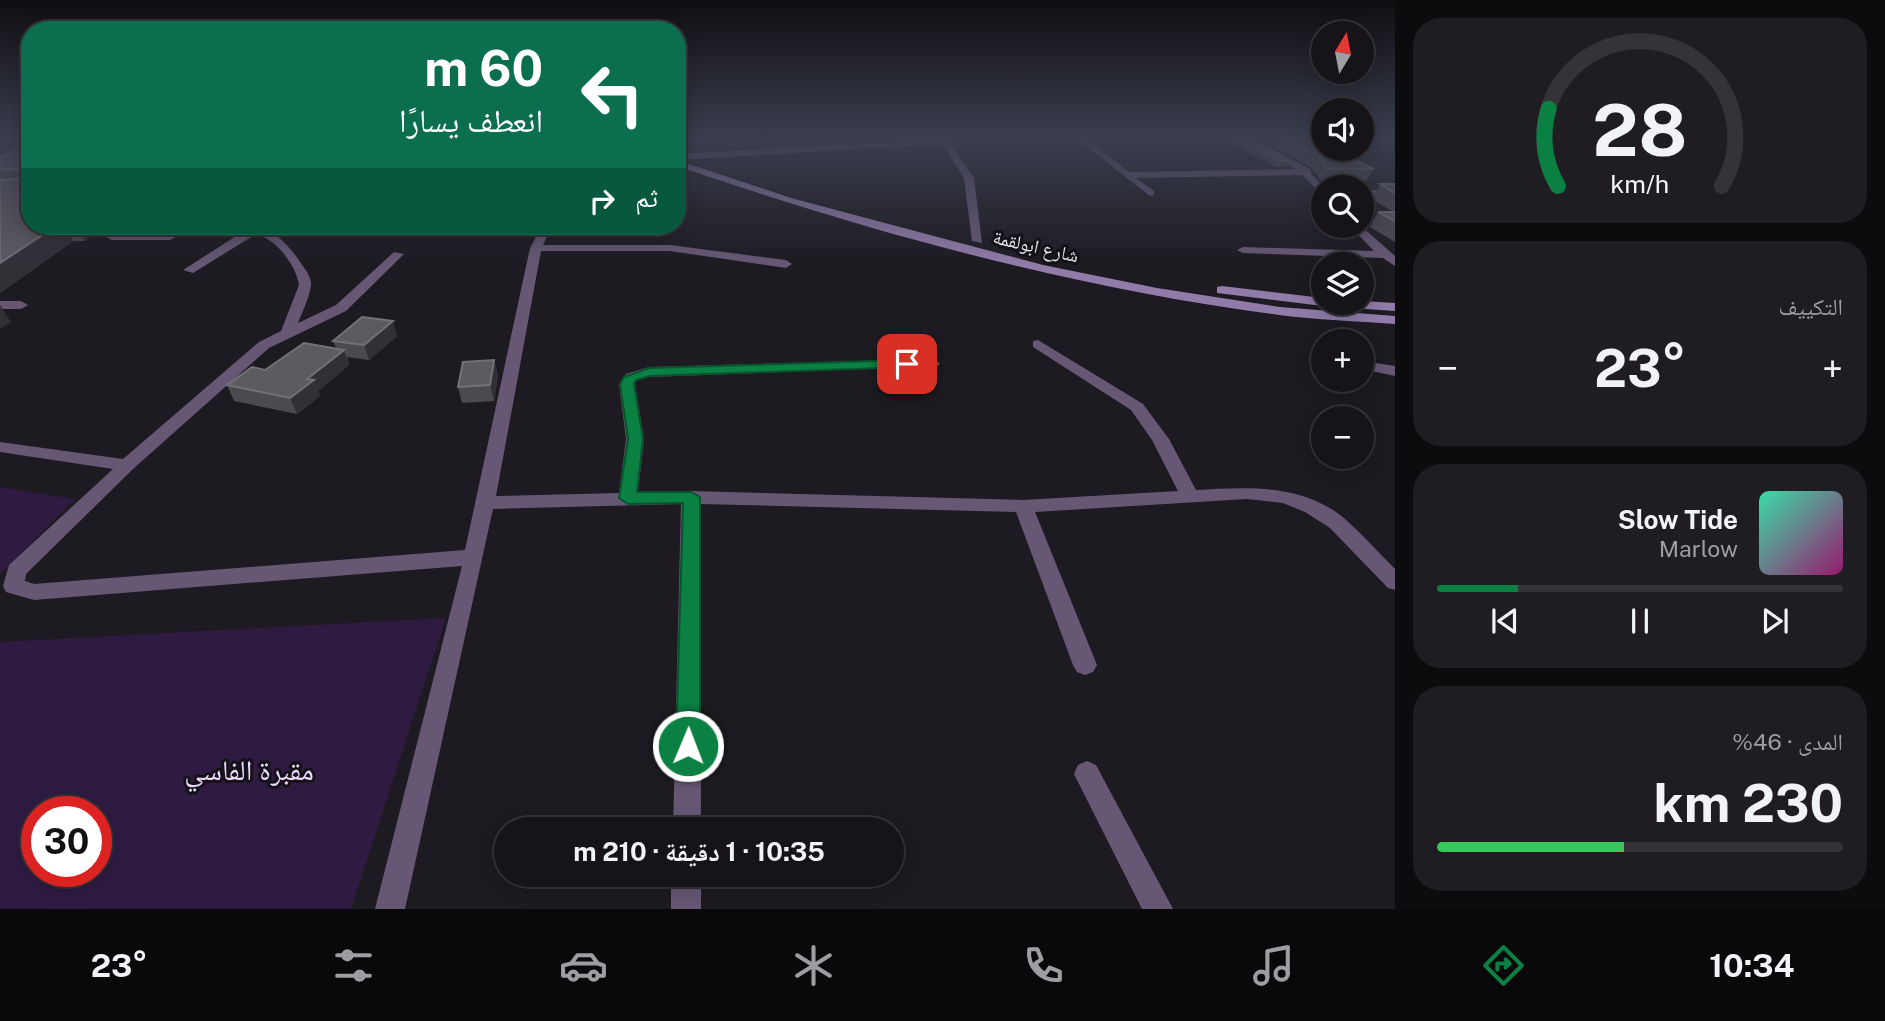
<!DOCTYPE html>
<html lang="ar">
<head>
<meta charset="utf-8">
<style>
  :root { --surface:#161419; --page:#1f1d22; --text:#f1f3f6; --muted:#9e9ea2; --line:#353338; --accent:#0b8043 }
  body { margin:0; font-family:"Public Sans","Noto Naskh Arabic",sans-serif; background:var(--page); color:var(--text); direction:rtl; height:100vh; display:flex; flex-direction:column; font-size:26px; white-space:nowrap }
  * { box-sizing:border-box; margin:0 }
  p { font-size:23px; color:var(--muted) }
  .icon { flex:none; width:38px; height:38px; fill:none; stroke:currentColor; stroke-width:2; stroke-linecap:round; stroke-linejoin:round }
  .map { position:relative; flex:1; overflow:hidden; direction:ltr }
  .details { display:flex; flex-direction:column; gap:18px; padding:18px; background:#0c0b0e; width:490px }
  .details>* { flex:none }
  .top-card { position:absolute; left:21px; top:21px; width:665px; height:214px; border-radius:28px; box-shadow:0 4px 18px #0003,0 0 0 2px var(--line); direction:rtl; background:#0b6e4f; color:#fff; overflow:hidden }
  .needle { width:46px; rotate:10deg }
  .buttons { position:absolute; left:1311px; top:21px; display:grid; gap:14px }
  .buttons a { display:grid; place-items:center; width:63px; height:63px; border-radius:50%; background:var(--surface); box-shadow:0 4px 18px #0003,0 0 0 2px var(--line); font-size:35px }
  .speed { position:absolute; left:21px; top:796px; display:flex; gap:14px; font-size:35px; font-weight:700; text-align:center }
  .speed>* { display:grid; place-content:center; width:91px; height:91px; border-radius:50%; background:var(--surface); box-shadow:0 4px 18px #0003,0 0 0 2px var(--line); line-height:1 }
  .speed .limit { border:10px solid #d22; background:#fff; color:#111 }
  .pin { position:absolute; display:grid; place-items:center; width:60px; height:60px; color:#fff; margin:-30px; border-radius:14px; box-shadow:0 4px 10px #0006 }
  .me { position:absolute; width:77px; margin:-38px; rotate:1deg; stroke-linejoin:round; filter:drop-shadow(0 0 5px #0008) }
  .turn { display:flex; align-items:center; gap:24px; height:147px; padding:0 28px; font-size:32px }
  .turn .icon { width:91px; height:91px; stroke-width:2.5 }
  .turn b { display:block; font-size:49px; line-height:60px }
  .then { display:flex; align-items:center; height:66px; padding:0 28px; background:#0003; gap:14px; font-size:26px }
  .big { font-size:52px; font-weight:700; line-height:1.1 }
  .details .tile { flex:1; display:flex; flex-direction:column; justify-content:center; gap:10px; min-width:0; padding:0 24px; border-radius:28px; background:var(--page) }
  .details .dial { align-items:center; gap:0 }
  .dial svg { height:182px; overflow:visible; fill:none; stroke:var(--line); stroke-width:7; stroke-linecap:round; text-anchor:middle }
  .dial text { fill:var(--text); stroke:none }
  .song { display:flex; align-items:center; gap:21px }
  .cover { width:84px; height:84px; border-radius:10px; background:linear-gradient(135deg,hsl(160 70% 55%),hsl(320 70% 35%)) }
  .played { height:7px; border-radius:4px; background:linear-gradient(90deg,var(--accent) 20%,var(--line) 20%) }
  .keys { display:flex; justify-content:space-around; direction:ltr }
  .heat { display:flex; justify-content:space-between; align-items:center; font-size:38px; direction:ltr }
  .charge { height:10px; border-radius:5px; background:linear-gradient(90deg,#34c759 46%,var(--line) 0) }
  .trip { position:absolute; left:494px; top:817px; width:410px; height:70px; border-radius:35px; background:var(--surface); box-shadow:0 4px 18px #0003,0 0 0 2px var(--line); font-weight:700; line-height:70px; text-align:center; direction:rtl }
  .tab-bar { display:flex; height:112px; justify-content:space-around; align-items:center; background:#09080a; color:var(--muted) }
  .tab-bar .icon { width:49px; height:49px }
  .tab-bar .on { color:var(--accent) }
  .tab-bar b { font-size:32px; color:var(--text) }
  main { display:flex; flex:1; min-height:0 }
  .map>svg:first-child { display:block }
</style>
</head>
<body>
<main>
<section class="details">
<div class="tile dial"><svg viewBox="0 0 100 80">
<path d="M14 69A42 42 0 1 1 86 69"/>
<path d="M14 69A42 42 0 0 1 10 35" stroke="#0b8043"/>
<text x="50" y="56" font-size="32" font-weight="700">28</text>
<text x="50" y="72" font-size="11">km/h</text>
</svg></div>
<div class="tile"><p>التكييف</p>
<div class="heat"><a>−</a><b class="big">23°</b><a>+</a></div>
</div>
<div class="tile">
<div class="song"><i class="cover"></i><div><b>Slow Tide</b><p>Marlow</p></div></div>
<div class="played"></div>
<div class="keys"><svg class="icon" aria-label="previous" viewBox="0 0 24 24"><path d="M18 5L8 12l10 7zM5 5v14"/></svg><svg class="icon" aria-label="pause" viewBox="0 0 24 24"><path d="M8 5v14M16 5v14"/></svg><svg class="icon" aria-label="next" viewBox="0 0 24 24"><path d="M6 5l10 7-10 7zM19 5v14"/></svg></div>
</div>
<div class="tile"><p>المدى · 46%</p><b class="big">230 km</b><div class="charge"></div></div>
</section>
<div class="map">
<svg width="1395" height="909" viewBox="0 0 1395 909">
  <rect width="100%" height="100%" fill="#1d1a21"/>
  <g fill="#2f1b42" fill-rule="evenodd">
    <path d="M 0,487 L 75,499 L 0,574 Z"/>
    <path d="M 446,618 L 351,909 L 0,909 L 0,642 ZM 37,812 L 96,812 L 96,872 L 37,872 Z"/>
  </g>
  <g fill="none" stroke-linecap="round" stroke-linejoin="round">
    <g fill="#665875" fill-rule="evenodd">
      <path d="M 938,138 L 998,138 L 950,143 L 974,178 L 982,243 L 972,241 L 964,178 L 942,144 L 677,160 L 677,154 Z"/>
      <path d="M 1076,138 L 1086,138 L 1129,172 L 1295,169 L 1242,138 L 1253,138 L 1311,170 L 1311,174 L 1324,187 L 1323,195 L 1302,175 L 1136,178 L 1154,191 L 1154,195 L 1150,196 Z"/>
      <rect x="1362" y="190" width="33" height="6"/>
      <path d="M 183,226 L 196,226 L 170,240 L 112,240 L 106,237 L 112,234 L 168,234 Z"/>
      <path d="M 220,226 C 260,226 276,226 300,262 C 305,269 312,277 311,286 C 309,299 302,312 298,323 L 336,305 L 394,252 L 404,254 L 346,311 L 269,348 L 133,469 L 26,574 L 25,581 L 34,584 L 465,550 L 530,248 L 542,226 L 552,226 L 543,245 L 670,245 L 786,260 L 792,264 L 786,268 L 670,251 L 541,251 L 496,496 L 619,493 L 626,439 L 619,384 L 626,374 L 649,367 L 933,359 L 940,363 L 938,366 L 650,377 L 637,380 L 635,384 L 644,439 L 638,492 L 691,491 L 1023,500 L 1178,491 L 1152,440 L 1131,410 L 1033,347 L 1033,341 L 1038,340 L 1143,404 L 1169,439 L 1196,490 C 1247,487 1303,483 1345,519 C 1363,535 1379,553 1395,569 L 1395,590 L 1388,588 L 1330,528 L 1305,512 L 1283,503 L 1247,499 L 1035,512 L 1097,665 L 1093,672 L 1085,675 L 1077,672 L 1073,665 L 1016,512 L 700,504 L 701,830 L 673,830 L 681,504 L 493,509 L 405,909 L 375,909 L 462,566 L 34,600 L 6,592 L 3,586 L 9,565 L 113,469 L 0,452 L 0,442 L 123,459 L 259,342 L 281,331 L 299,285 C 296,265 276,239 256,234 L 193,273 L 183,270 L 244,231 L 225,229 Z"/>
      <path d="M 1350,226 L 1361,226 L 1395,256 L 1395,266 L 1383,258 L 1243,253 L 1237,250 L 1243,247 L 1374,251 Z"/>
      <path d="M 0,301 L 21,301 L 28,305 L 21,309 L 0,309 Z"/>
      <path d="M 1362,361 L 1395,366 L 1395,376 L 1362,369 Z"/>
      <path d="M 1087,761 L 1096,765 L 1173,909 L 1142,909 L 1074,774 L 1078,765 Z"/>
      <rect x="671" y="875" width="30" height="34"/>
    </g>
    <g fill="#907ba9" fill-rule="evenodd">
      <path d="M 677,160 L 791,198 L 1043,265 L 1157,288 L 1280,307 L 1395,316 L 1395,324 C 1356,321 1317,320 1279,315 C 1076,289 870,232 677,166 Z"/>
      <path d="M 1222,286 L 1323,298 L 1323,303 L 1329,303 L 1323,306 L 1217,293 L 1217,287 Z"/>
      <path d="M 1362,301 L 1395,303 L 1395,311 L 1336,307 L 1329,303 Z"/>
    </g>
  </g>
  <g fill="#4d4951">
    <path d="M 0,138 L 30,138 L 30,226 L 101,226 L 85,241 L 73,241 L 0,293 Z"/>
    <path d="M 1231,138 L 1249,138 L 1288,161 L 1286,167 L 1277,167 L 1229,142 Z"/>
    <path d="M 1266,138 L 1310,138 L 1374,169 L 1367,180 L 1321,181 L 1312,168 L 1265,141 Z"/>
    <path d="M 1380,184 L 1395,184 L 1395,242 L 1370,227 L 1378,212 L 1394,212 L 1372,199 Z"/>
    <path d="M 397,336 L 369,360 L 347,357 L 349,365 L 318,391 L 320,396 L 297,414 L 234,401 L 227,385 L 265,370 L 336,348 L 333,341 Z"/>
    <path d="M 494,360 L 498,375 L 494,401 L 462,403 L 458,387 Z"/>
  </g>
  <g fill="#332f37">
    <path d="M 15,138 L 21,138 L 29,153 L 0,166 L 0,145 Z"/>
    <path d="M 56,226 L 65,226 L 73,241 L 0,293 L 0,263 Z"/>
    <path d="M 76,226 L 101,226 L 85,241 Z"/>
    <path d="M 0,305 L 11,322 L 0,329 Z"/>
    <path d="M 393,321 L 397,336 L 369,360 L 364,345 Z"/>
    <path d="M 344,350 L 349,365 L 318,391 L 320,396 L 297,414 L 290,398 L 307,379 Z"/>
    <path d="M 494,360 L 498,375 L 494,401 L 490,385 Z"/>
  </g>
  <g fill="#5d5a61" stroke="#737077" stroke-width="2">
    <path d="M 0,138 L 15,138 L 0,145 Z"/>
    <path d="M 23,138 L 30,138 L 30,226 L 56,226 L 0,263 L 0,180 L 20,179 L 22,177 L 22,169 L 0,169 L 0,157 L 22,147 Z"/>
    <path d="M 1235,138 L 1249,138 L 1288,161 L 1280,161 Z"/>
    <path d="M 1283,138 L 1310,138 L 1323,145 L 1323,149 L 1332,149 L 1374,169 L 1327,169 L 1318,156 Z"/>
    <path d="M 1380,184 L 1395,184 L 1395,193 Z"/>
    <path d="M 1378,212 L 1395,212 L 1395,221 Z"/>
    <path d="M 362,317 L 393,321 L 364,345 L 333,341 Z"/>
    <path d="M 304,343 L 344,350 L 307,379 L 314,380 L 290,398 L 227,385 L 252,367 L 265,370 Z"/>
    <path d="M 494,360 L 490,385 L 458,387 L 463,362 Z"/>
  </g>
  <linearGradient id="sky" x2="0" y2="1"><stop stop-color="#100e12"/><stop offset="0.52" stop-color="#3a3e4e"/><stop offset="1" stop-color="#3a3e4e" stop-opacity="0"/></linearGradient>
  <rect width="1395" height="265" fill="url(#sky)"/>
  <path fill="#0b8043" stroke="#07532c" stroke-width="2" d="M 907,360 L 912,361 L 912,367 L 650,376 L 636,380 L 634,384 L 643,439 L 637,492 L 691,492 L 700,497 L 700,746 L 696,754 L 688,757 L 680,754 L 676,746 L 683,503 L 628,504 L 619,498 L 628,439 L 620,384 L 624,377 L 649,368 Z"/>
  <g text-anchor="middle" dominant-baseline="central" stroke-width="6" stroke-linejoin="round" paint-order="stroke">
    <g font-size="19" fill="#e8e6eb" stroke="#141118">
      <text transform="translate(1036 246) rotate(13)">شارع ابولقمة</text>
    </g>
    <g font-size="28" fill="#ead8ff" stroke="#141118">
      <text x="249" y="769">مقبرة الفاسي</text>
    </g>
  </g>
</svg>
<div class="buttons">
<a><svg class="needle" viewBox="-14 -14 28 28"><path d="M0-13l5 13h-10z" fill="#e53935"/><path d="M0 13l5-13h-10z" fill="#9e9ea2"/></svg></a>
<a><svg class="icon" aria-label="sound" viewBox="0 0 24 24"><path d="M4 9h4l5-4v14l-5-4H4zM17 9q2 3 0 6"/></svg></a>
<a><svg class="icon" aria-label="search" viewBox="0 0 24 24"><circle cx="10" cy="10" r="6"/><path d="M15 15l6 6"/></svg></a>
<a><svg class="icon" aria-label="layers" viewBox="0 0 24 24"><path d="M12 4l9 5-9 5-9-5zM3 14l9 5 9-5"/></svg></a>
<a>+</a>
<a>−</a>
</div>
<div class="speed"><div class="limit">30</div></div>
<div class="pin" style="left:907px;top:364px;background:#d93025"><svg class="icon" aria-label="arrive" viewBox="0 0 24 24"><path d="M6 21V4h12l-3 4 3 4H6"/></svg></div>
<svg class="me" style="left:688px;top:746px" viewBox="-20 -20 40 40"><circle r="17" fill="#0b8043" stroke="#fff" stroke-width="3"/><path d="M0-11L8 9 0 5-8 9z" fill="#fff"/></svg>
<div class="trip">10:35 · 1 دقيقة · 210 m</div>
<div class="top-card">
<div class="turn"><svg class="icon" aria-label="left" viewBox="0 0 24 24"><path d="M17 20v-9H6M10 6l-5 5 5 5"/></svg><div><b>60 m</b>انعطف يسارًا</div></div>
<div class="then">ثم<svg class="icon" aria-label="right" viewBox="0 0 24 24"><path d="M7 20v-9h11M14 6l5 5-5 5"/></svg></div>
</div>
</div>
</main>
<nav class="tab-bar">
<b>10:34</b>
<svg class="icon on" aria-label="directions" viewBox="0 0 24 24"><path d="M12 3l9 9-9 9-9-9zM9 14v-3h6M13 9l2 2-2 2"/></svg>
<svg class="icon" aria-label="music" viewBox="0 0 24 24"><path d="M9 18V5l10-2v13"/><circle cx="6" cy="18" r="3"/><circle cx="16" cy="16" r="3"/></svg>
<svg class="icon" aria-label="phone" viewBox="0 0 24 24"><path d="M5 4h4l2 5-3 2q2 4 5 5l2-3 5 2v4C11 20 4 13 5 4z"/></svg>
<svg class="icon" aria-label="climate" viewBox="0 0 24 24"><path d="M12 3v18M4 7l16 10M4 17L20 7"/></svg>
<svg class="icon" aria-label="car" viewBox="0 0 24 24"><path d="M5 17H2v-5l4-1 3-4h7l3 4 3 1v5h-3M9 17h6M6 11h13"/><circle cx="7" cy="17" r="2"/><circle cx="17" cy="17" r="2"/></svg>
<svg class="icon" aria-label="filters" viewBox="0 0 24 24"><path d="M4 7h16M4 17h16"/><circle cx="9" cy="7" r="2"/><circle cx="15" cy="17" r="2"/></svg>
<b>23°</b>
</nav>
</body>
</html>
